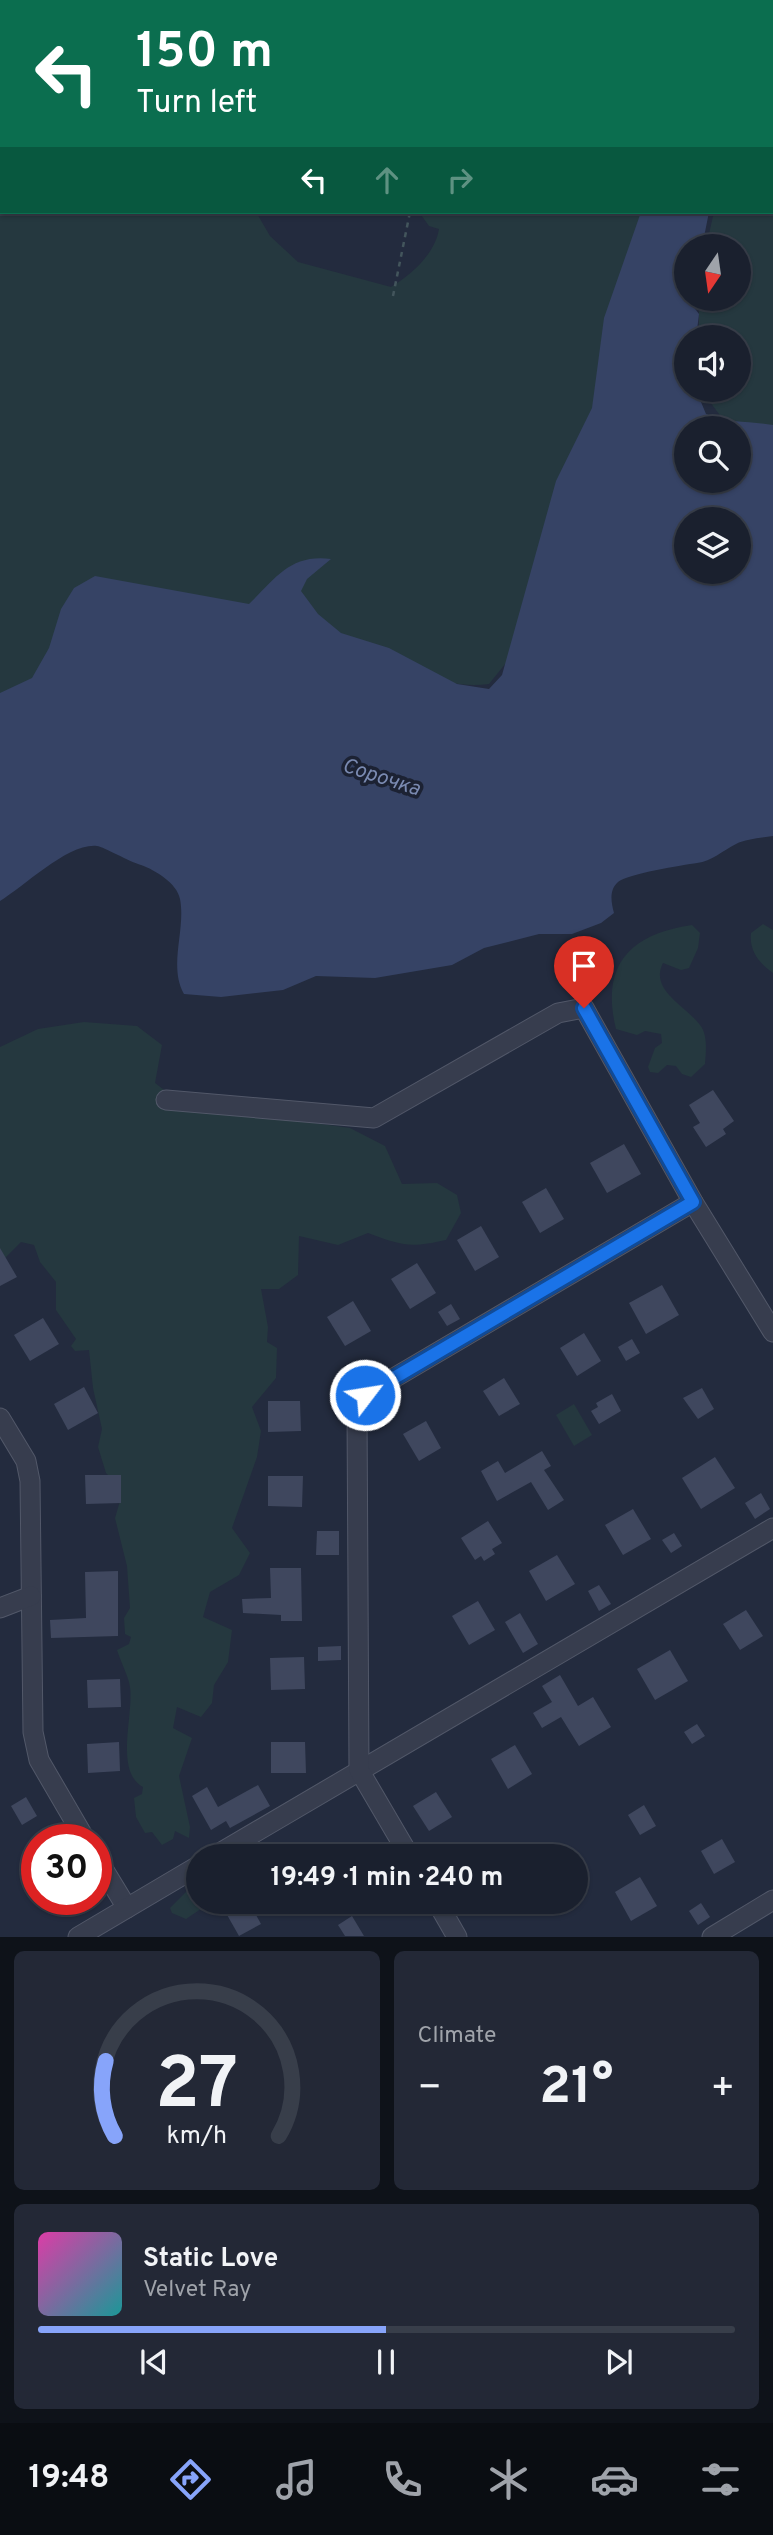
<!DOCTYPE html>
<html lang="en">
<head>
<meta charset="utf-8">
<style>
  :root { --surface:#1a202e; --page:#232836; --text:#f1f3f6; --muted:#9fa3aa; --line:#383e4a; --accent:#87a4fa }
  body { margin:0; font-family:Overpass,sans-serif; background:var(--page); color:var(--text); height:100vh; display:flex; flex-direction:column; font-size:26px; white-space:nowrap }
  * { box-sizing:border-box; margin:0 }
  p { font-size:23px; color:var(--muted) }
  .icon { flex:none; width:38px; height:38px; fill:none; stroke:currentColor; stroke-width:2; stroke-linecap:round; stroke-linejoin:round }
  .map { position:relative; height:1937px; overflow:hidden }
  .side { display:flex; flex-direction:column; gap:14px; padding:14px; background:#0e1219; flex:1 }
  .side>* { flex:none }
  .hud { position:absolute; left:0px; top:0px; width:774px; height:214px; box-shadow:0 2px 5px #0004,0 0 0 2px var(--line); background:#0b6e4f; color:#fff; overflow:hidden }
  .needle { width:46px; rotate:193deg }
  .buttons { position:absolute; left:674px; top:234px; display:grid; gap:14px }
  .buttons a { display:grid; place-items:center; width:77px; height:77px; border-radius:50%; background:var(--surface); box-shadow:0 2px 5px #0004,0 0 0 2px var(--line); font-size:35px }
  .speed { position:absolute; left:21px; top:1824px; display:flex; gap:14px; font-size:35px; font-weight:700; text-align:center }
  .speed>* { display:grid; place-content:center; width:91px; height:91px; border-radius:50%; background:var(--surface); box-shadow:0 2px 5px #0004,0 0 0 2px var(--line); line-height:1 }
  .speed .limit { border:10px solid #d22; background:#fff; color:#111 }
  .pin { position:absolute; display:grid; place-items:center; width:60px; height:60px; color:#fff; margin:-72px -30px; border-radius:50% 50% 50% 0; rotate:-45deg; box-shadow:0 0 7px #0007 }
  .pin .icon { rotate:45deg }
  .me { position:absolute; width:77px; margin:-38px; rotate:59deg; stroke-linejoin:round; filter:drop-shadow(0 0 5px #0008) }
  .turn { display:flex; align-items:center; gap:24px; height:147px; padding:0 21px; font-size:32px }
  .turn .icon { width:91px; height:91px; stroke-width:2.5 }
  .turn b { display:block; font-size:49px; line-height:60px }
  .lanes { display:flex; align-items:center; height:66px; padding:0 21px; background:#0003; justify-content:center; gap:35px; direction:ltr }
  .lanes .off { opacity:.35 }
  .big { font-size:52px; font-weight:700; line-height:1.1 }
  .side .tile { flex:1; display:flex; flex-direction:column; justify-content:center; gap:10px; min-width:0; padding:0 24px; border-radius:10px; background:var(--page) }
  .side .dial { align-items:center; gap:0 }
  .dial svg { height:182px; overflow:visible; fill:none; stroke:var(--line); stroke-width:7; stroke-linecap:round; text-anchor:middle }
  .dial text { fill:var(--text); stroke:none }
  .song { display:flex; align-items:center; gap:21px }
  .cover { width:84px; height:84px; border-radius:10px; background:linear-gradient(135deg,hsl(320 70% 55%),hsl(180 70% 35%)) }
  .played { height:7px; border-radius:4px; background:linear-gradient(90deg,var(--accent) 50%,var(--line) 50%) }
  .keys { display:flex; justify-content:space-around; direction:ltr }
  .heat { display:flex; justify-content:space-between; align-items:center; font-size:38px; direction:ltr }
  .side .tiles { flex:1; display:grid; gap:14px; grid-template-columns:1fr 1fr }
  .tile:last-child { grid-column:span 2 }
  .trip { position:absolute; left:186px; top:1844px; width:402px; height:70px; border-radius:35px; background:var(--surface); box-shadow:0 2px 5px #0004,0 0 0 2px var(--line); font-weight:700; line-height:70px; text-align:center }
  .menu { display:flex; height:112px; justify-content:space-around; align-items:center; background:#0a0d12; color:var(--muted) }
  .menu .icon { width:49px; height:49px }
  .menu .active { color:var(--accent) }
  .menu b { font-size:32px; color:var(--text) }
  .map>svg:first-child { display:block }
</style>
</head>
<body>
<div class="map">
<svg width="773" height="1937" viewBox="0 0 773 1937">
  <rect width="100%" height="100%" fill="#232b3e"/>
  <g fill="#25383f">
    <path d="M 545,0 L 773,0 L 773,431 L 722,418 L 701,390 L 738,390 L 738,338 L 699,338 L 699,299 L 738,299 L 738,247 L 706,247 L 714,212 L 772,212 L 772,2 Z"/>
    <path d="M 0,116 L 2,212 L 256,212 L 270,236 L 298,262 L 391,287 C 411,275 435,254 439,229 L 429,226 L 419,212 L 660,212 L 519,647 L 489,684 C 417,693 339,633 281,598 L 60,650 L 0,713 Z"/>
    <path d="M 763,924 L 773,930 L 773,973 C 759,963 749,951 751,933 Z"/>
    <path d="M 692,925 L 700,933 L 698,948 L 689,968 L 681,970 L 663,963 C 649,990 686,1006 700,1025 C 708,1035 706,1051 705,1064 L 691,1077 L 682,1074 L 676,1066 L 667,1065 L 658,1073 L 650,1072 L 648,1067 L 655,1048 L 662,1043 L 661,1034 L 645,1031 L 637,1035 L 616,1029 C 600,964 631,934 692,925 Z"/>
    <path d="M 84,1022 L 137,1026 L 162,1045 L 155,1083 L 184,1105 L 350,1128 L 385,1146 L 402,1184 L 437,1183 L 457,1195 L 461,1213 L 446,1240 C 410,1248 403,1246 368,1233 L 338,1245 L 299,1236 L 298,1275 L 279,1289 L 261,1289 L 268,1327 L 267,1342 L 277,1348 L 276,1378 L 252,1407 L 261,1431 L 257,1457 L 232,1528 L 250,1553 L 239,1575 L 210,1592 L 203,1617 L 232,1630 L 228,1662 L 214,1685 L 212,1703 L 201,1717 L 177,1707 L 173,1728 L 192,1738 L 179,1776 L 190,1827 L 189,1838 L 175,1831 L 173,1839 L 162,1845 L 152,1832 L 145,1833 L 136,1817 L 134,1798 L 142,1794 L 143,1787 C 114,1771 134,1715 130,1687 C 128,1675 121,1663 117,1650 L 129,1644 L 131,1637 L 125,1634 L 124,1618 L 130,1608 L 127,1566 L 115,1518 L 120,1501 L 116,1483 L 106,1473 L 98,1447 L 102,1429 L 93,1388 L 89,1350 L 75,1351 L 71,1346 L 76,1339 L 56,1310 L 56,1282 L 40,1262 L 34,1245 L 21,1242 L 0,1263 L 0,1047 L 38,1029 Z"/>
    <path d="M 574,1404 L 592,1435 L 574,1446 L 556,1415 Z"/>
    <path d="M 198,1880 L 198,1902 L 211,1902 L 186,1919 L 172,1913 L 170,1908 Z"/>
  </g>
  <path fill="#364365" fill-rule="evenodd" d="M 641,212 L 709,212 L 702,247 L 686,247 C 686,280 678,287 699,314 L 696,338 L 686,338 L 686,390 L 696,390 L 706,414 C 726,423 751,421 773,425 L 773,836 C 761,838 746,839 736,844 C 722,851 712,861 697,863 C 683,865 627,874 618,882 C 609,890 611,902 614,913 L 601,923 L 572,934 L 539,934 L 484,948 L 452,965 L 375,978 L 316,976 L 283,990 L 221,997 L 184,994 C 168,966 186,930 180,899 C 177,883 155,870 141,865 C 130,862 104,847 97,846 C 68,843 25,886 0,901 L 0,693 L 32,678 L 49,648 L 61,609 L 74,588 L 95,576 L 249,604 C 276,578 290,554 331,559 L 307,579 L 301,591 L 318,614 L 341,633 L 389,648 L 457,684 L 489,689 L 502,675 L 556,481 L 592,408 L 604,318 ZM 686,429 L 738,429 L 738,481 L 686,481 ZM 686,520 L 738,520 L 738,572 L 686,572 Z"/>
  <g fill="#3f475e">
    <path d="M 713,1090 L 734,1121 L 723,1129 L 726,1134 L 706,1147 L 693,1127 L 700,1123 L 689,1105 Z"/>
    <path d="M 624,1144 L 641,1174 L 607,1193 L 590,1163 Z"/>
    <path d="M 546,1188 L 564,1219 L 540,1233 L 522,1202 Z"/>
    <path d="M 481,1226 L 499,1257 L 475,1271 L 457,1240 Z"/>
    <path d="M 0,1248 L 17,1277 L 0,1286 Z"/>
    <path d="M 417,1263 L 436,1293 L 410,1309 L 391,1279 Z"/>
    <path d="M 662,1285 L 679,1315 L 646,1334 L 629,1303 Z"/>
    <path d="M 353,1301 L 371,1331 L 345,1346 L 327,1317 Z"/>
    <path d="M 451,1304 L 460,1319 L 447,1326 L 438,1312 Z"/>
    <path d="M 43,1318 L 59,1344 L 30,1361 L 14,1335 Z"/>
    <path d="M 584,1333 L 601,1361 L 577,1376 L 560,1348 Z"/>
    <path d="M 632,1339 L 640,1353 L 626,1361 L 618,1347 Z"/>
    <path d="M 504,1378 L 520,1404 L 499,1416 L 483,1391 Z"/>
    <path d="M 84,1387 L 98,1413 L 68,1430 L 54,1404 Z"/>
    <path d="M 702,1388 L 714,1409 L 698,1419 L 683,1398 Z"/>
    <path d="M 612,1394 L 621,1411 L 599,1424 L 591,1411 L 598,1407 L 596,1403 Z"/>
    <path d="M 268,1401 L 300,1401 L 301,1431 L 268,1432 Z"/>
    <path d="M 426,1421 L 441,1448 L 419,1461 L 403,1434 Z"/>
    <path d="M 542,1451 L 551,1466 L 544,1470 L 564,1500 L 548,1510 L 531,1482 L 497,1501 L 481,1471 L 498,1461 L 505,1473 Z"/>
    <path d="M 715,1457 L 735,1488 L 701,1509 L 682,1478 Z"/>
    <path d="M 85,1475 L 121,1475 L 121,1503 L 86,1504 Z"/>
    <path d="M 268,1476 L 303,1476 L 302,1507 L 268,1506 Z"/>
    <path d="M 761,1493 L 770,1509 L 755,1519 L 745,1503 Z"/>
    <path d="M 633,1509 L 651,1539 L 623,1555 L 605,1525 Z"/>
    <path d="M 488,1521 L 502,1543 L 492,1549 L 495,1554 L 484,1561 L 481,1556 L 475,1560 L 461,1538 Z"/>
    <path d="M 317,1531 L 339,1531 L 339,1555 L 316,1555 Z"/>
    <path d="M 674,1533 L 682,1546 L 671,1553 L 662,1540 Z"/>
    <path d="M 557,1555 L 575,1584 L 546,1601 L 529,1571 Z"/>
    <path d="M 270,1568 L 301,1568 L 302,1621 L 281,1621 L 281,1615 L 243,1613 L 242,1599 L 271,1598 Z"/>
    <path d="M 118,1571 L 118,1636 L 51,1638 L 50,1620 L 86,1618 L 85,1572 Z"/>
    <path d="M 599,1585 L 611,1604 L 599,1611 L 588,1591 Z"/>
    <path d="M 478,1601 L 495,1630 L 469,1645 L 452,1616 Z"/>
    <path d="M 746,1610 L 763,1636 L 740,1650 L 723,1624 Z"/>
    <path d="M 520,1613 L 538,1644 L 523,1653 L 505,1622 Z"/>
    <path d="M 341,1646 L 341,1660 L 318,1661 L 318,1647 Z"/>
    <path d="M 670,1650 L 688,1681 L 655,1700 L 637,1669 Z"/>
    <path d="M 304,1657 L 305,1689 L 271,1690 L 270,1658 Z"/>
    <path d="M 560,1675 L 578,1706 L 593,1697 L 611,1727 L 579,1746 L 561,1717 L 542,1728 L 533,1713 L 552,1702 L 542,1686 Z"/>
    <path d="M 120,1679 L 121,1707 L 88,1708 L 87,1680 Z"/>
    <path d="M 697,1724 L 705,1736 L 692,1744 L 684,1732 Z"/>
    <path d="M 119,1742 L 120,1771 L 88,1773 L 87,1744 Z"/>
    <path d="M 271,1742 L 305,1742 L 306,1773 L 271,1773 Z"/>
    <path d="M 515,1745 L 532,1774 L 508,1789 L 491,1759 Z"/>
    <path d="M 258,1785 L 270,1806 L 230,1828 L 226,1821 L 211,1830 L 192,1796 L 207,1787 L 218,1807 Z"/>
    <path d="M 436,1792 L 452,1817 L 429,1831 L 413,1806 Z"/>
    <path d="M 26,1797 L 37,1816 L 22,1825 L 11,1806 Z"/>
    <path d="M 644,1805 L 656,1826 L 640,1835 L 628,1815 Z"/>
    <path d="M 722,1839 L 735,1862 L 714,1874 L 701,1851 Z"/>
    <path d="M 640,1877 L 657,1906 L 631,1921 L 615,1892 Z"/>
    <path d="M 245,1902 L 249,1902 L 261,1924 L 239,1936 L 226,1913 Z"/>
    <path d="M 701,1903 L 710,1917 L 698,1925 L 689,1911 Z"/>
    <path d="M 352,1916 L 364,1936 L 345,1936 L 338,1925 Z"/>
  </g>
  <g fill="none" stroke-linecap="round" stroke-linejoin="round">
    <g stroke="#525869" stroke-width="21">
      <g id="minor">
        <path d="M 166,1100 L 374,1118 L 558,1013 L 584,1008 L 693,1202 L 773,1332"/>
        <path d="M 0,1418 L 26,1461 L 30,1481 L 33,1732 L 39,1760 L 85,1839"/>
        <path d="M 0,1608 L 31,1596"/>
        <path d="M 96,1857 L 127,1908"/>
        <path d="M 213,1857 L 773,1528"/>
        <path d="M 410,1857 L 359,1770 L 357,1411 L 365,1395 L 693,1202"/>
        <path d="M 437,1902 L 457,1937"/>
        <path d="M 78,1937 L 198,1866"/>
        <path d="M 712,1937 L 773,1900"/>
      </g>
    </g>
    <g stroke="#43555c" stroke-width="2.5" stroke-dasharray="5 5" stroke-linecap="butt">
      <path d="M 29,0 L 31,2"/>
      <path d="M 477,2 L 479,0"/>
      <path d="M 536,2 L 537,0"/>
      <path d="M 0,33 L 2,34"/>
      <path d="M 393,296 L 410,212"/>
    </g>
    <use href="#minor" stroke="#373d4e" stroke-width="19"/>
  </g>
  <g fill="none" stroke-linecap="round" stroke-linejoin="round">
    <g stroke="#114b97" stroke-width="18">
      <path id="route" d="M 365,1395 L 693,1202 L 584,1008"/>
    </g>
    <use href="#route" stroke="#1a73e8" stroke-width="12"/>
  </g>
  <g text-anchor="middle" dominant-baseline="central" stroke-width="7" stroke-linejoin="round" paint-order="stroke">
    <g font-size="21" font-style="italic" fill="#7a8ab1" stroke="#1c2233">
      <text transform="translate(381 778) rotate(18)">Сорочка</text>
    </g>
  </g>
</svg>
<div class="buttons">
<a><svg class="needle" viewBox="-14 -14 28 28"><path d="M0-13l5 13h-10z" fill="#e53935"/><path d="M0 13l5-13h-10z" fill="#9fa3aa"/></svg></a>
<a><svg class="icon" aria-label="sound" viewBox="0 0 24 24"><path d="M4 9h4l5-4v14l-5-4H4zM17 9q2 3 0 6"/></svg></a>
<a><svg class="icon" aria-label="search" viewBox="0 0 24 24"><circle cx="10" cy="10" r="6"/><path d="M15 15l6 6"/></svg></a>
<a><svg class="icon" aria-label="layers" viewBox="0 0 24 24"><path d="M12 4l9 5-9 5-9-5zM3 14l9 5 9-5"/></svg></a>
</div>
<div class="speed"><div class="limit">30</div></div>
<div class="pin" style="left:584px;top:1008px;background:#d93025"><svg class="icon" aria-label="arrive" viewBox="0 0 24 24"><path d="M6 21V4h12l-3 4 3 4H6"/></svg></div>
<svg class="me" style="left:365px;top:1395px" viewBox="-20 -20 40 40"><circle r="17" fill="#1a73e8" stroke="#fff" stroke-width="3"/><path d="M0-11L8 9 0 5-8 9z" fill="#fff"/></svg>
<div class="trip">19:49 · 1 min · 240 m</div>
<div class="hud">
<div class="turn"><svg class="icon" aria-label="left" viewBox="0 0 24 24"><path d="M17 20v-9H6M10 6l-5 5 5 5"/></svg><div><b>150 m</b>Turn left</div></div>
<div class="lanes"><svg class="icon" aria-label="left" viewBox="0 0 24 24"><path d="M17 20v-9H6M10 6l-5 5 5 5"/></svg><svg class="icon off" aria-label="ahead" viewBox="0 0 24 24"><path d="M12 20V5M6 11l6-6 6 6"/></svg><svg class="icon off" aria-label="right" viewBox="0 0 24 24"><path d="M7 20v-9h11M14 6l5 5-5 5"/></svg></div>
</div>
</div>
<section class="side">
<div class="tiles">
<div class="tile dial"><svg viewBox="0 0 100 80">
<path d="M14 69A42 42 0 1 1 86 69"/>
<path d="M14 69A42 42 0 0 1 10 36" stroke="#87a4fa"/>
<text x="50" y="56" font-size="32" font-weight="700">27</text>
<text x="50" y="72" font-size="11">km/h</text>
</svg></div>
<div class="tile"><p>Climate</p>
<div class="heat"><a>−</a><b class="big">21°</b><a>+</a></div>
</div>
<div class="tile">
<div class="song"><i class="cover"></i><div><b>Static Love</b><p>Velvet Ray</p></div></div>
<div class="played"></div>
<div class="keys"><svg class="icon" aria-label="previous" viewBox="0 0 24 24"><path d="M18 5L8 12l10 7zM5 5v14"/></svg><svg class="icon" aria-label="pause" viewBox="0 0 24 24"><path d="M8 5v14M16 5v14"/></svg><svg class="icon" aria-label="next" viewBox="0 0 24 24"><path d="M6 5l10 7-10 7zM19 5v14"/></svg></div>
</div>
</div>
</section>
<nav class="menu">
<b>19:48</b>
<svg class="icon active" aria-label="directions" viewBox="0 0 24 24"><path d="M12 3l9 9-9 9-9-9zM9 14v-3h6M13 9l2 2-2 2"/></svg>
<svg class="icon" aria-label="music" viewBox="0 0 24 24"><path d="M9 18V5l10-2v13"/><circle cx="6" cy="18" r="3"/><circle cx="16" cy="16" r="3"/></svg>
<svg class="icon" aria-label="phone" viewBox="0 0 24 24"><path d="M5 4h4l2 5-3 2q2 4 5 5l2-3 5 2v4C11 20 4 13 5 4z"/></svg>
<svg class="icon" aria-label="climate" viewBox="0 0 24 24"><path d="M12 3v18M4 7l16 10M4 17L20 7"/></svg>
<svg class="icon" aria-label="car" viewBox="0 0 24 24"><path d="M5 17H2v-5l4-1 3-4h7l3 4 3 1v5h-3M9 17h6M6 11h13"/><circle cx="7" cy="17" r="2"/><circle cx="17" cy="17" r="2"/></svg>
<svg class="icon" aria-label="filters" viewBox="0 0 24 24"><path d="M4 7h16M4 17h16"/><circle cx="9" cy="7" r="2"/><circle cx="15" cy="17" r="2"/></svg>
</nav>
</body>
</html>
